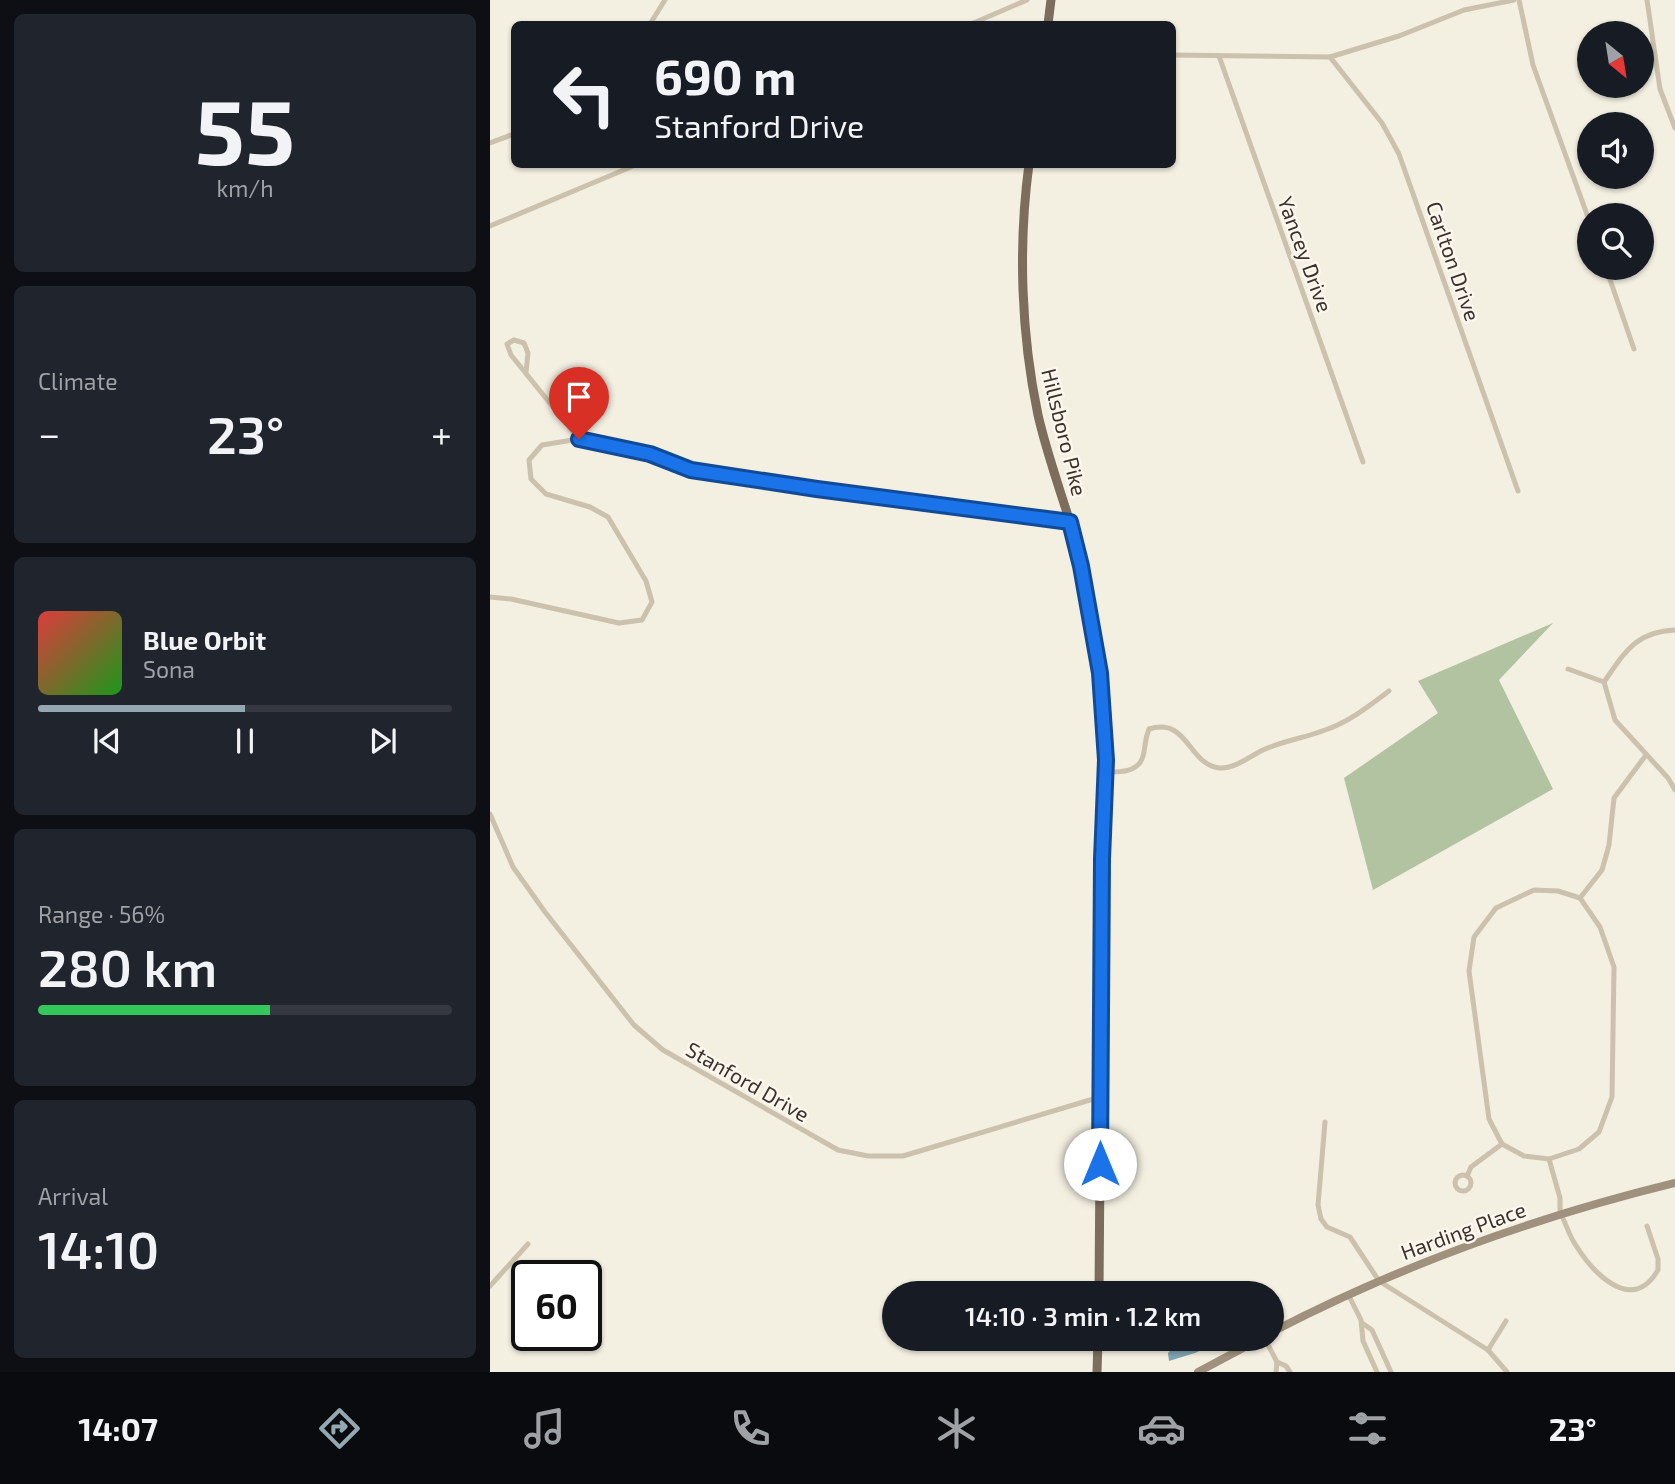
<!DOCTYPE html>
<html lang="en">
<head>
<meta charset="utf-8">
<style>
  :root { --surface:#171b24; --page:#20242c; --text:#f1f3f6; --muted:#9ea1a6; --line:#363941; --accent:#93a8b1 }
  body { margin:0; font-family:"Exo 2",sans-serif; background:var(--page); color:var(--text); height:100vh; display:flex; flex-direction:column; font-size:26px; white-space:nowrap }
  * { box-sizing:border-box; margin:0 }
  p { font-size:23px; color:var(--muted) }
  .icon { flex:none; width:38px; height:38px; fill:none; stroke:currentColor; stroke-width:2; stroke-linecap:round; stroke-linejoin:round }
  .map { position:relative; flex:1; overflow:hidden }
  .drawer { display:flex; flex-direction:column; gap:14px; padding:14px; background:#0d0f14; width:490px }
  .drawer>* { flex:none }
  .top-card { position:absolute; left:21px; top:21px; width:665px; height:147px; border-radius:10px; box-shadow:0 2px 5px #0004; background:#171b24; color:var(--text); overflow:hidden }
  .needle { width:46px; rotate:150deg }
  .buttons { position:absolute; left:1087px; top:21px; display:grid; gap:14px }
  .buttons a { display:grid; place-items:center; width:77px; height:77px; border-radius:50%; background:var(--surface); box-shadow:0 2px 5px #0004; font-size:35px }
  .speed { position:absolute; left:21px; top:1260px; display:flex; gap:14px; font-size:35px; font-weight:700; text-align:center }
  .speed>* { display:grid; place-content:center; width:91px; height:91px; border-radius:50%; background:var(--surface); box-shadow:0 2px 5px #0004; line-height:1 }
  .speed .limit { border:4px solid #111; border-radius:10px; background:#fff; color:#111 }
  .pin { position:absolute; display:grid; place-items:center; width:60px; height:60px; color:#fff; margin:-72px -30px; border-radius:50% 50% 50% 0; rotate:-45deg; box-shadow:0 0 7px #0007 }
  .pin .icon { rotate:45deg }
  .me { position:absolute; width:77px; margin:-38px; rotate:0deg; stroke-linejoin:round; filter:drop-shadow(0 0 5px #0008) }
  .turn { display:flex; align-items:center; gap:24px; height:147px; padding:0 28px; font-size:32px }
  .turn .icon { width:91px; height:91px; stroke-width:2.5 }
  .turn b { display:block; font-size:49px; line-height:60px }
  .big { font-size:52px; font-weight:600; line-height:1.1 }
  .drawer .card { flex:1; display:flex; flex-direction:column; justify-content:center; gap:10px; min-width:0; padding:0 24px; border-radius:10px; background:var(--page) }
  .drawer .dial { align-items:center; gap:0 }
  .dial b { font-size:91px; line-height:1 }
  .song { display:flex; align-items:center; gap:21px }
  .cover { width:84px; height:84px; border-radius:10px; background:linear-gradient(135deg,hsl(0 70% 55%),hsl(120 70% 35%)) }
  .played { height:7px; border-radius:4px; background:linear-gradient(90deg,var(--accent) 50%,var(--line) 50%) }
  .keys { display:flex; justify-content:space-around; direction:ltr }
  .heat { display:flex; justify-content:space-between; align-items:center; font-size:38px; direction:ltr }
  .charge { height:10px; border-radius:5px; background:linear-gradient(90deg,#34c759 56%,var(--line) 0) }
  .trip { position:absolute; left:392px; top:1281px; width:402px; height:70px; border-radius:35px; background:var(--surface); box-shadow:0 2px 5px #0004; font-weight:600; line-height:70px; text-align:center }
  .dock { display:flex; height:112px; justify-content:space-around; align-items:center; background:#090b0e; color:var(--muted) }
  .dock .icon { width:49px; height:49px }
  .dock .active { color:var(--accent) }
  .dock b { font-size:32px; color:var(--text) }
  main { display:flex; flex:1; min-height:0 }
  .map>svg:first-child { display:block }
</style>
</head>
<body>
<main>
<section class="drawer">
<div class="card dial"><b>55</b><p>km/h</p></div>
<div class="card"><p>Climate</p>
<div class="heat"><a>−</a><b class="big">23°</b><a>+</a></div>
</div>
<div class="card">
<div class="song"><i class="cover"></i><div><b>Blue Orbit</b><p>Sona</p></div></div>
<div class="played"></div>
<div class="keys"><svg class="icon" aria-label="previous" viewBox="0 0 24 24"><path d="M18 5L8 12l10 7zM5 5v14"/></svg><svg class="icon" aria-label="pause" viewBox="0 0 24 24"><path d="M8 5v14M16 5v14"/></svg><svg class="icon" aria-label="next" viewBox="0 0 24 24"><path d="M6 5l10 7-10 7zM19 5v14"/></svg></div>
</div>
<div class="card"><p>Range · 56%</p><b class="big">280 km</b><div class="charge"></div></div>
<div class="card"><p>Arrival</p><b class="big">14:10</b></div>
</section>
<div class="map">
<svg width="1185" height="1372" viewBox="0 0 1185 1372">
  <rect width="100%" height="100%" fill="#f3efe1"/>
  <path fill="#b1c3a1" d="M 1063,623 L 1009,680 L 1063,789 L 883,890 L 854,778 L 948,713 L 928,681 Z"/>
  <path fill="#80a5b1" d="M 691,1339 L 735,1339 L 705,1353 L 679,1361 L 678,1353 Z"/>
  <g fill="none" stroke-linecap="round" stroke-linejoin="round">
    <g stroke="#ccc1ad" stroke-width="5">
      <path d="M 1029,0 L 1043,65 L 1099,220"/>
      <path d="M 1157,0 L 1170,89 L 1185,128"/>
      <path d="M 160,24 L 175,0"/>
      <path d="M 481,24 L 537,0"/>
      <path d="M 682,55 L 840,57 L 909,36 L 974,10 L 1024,0"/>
      <path d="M 729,56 L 873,462"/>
      <path d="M 840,57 L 892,123 L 909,154 L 1028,491"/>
      <path d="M 0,143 L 24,134"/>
      <path d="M 0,226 L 148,164"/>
      <path d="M 1116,268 L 1144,349"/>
      <path d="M 36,372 L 38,353 L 34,343 L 24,340 L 17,344 L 21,355 L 89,439"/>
      <path d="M 0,597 L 21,599 L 129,623 L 152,620 L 162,602 L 156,581 L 118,517 L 100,507 L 56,494 L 41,479 L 39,460 L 52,445 L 89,439 L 160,454 L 201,469 L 327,489 L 580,522"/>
      <path d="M 1185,630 C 1145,632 1135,652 1114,682 L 1125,720 L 1178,778 L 1185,790"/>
      <path d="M 1078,669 L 1114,682"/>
      <path d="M 615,772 C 628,772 649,773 653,756 C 656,746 654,741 659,729 C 698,717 698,764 729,768 C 745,769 760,756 773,750 C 792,741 815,738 835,730 C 859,722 879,706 899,691"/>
      <path d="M 0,814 L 23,867 L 55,912 L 144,1025 L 173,1050 L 348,1150 L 378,1156 L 413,1156 L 610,1097"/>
      <path d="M 1044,890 L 1068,891 L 1090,898 L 1110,927 L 1124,967 L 1122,1097 L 1109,1132 L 1089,1149 L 1059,1159 L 1034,1156 L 1012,1144 L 999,1119 L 979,971 L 984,937 L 1006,908 Z"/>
      <path d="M 1090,898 L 1112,870 L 1119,845 L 1124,798 L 1156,755"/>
      <path d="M 835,1122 L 828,1205 L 831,1219 L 837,1227 L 860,1237 L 889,1281 L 998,1350 L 1017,1372"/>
      <path d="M 1059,1159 L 1070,1198 L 1070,1214"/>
      <circle cx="973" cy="1183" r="8"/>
      <path d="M 977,1176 L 981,1167 L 1012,1144"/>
      <path d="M 1071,1214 C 1076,1224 1079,1235 1085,1244 C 1103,1273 1142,1315 1168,1270 L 1168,1259 L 1157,1226"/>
      <path d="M 0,1286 L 38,1244"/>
      <path d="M 859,1296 L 871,1320 L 873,1341 L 887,1372"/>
      <path d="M 872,1323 L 882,1330 L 901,1372"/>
      <path d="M 775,1339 L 787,1362 L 786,1372"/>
      <path d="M 998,1350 L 1016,1321"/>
      <path d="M 787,1362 L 796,1366 L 800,1372"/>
    </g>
    <g stroke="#a0917e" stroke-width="8">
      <path d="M 782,1332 C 909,1266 1046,1217 1185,1183"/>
      <path d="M 708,1372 L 770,1339"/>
    </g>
    <g stroke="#7c6d5d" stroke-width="9">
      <path d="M 558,24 L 561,0"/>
      <path d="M 539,164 C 528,246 531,334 548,415 C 556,450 568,484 579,519 C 593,568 605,625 610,676 C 617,753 612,828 612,904 C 611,1034 610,1164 609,1293"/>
      <path d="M 607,1372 L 608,1339"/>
    </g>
  </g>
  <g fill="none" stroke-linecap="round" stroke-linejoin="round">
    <g stroke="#114b97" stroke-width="18">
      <path id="route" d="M 89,439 L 160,454 L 201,470 L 327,489 L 580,522 L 591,566 L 610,673 L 616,760 L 612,859 L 610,1164"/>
    </g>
    <use href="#route" stroke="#1a73e8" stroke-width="12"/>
  </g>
  <g text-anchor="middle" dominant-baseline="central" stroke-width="5" stroke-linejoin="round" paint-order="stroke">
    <g font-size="21" fill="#3b332b" stroke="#fbf7ee">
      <text transform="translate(816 254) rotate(70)">Yancey Drive</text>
      <text transform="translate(964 261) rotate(71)">Carlton Drive</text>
      <text transform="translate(575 432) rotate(76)">Hillsboro Pike</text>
      <text transform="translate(258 1081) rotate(30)">Stanford Drive</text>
      <text transform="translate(973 1230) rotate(-20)">Harding Place</text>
    </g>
  </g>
</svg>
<div class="buttons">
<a><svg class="needle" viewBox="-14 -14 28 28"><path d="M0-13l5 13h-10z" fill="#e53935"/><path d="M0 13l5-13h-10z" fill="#9ea1a6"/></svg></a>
<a><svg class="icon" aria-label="sound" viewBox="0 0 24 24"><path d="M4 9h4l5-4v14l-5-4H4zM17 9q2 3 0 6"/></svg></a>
<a><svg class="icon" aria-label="search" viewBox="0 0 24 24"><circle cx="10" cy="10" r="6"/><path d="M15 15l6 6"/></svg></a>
</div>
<div class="speed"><div class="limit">60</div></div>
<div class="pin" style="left:89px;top:439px;background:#d93025"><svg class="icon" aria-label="arrive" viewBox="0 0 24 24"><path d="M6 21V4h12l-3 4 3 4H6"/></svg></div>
<svg class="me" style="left:610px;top:1164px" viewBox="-20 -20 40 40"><circle r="19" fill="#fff"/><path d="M0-13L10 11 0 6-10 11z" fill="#1a73e8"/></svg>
<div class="trip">14:10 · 3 min · 1.2 km</div>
<div class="top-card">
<div class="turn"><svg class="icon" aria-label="left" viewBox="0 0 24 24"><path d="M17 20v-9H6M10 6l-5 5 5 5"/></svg><div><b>690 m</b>Stanford Drive</div></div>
</div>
</div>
</main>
<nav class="dock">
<b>14:07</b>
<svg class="icon active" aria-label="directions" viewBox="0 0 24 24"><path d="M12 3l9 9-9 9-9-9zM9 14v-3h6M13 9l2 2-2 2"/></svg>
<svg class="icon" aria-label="music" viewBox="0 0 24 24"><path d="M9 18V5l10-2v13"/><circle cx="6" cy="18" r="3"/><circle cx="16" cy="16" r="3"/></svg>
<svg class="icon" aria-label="phone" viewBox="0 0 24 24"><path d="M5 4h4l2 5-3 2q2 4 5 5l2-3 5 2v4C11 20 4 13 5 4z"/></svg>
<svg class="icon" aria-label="climate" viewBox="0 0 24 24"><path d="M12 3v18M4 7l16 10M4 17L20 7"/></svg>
<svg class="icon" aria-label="car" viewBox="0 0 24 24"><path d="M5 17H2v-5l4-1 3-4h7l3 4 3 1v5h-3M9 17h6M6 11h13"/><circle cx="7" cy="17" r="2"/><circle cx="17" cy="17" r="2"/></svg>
<svg class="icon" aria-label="filters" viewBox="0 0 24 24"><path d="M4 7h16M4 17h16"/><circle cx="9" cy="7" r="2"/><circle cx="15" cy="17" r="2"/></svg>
<b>23°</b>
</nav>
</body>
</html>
